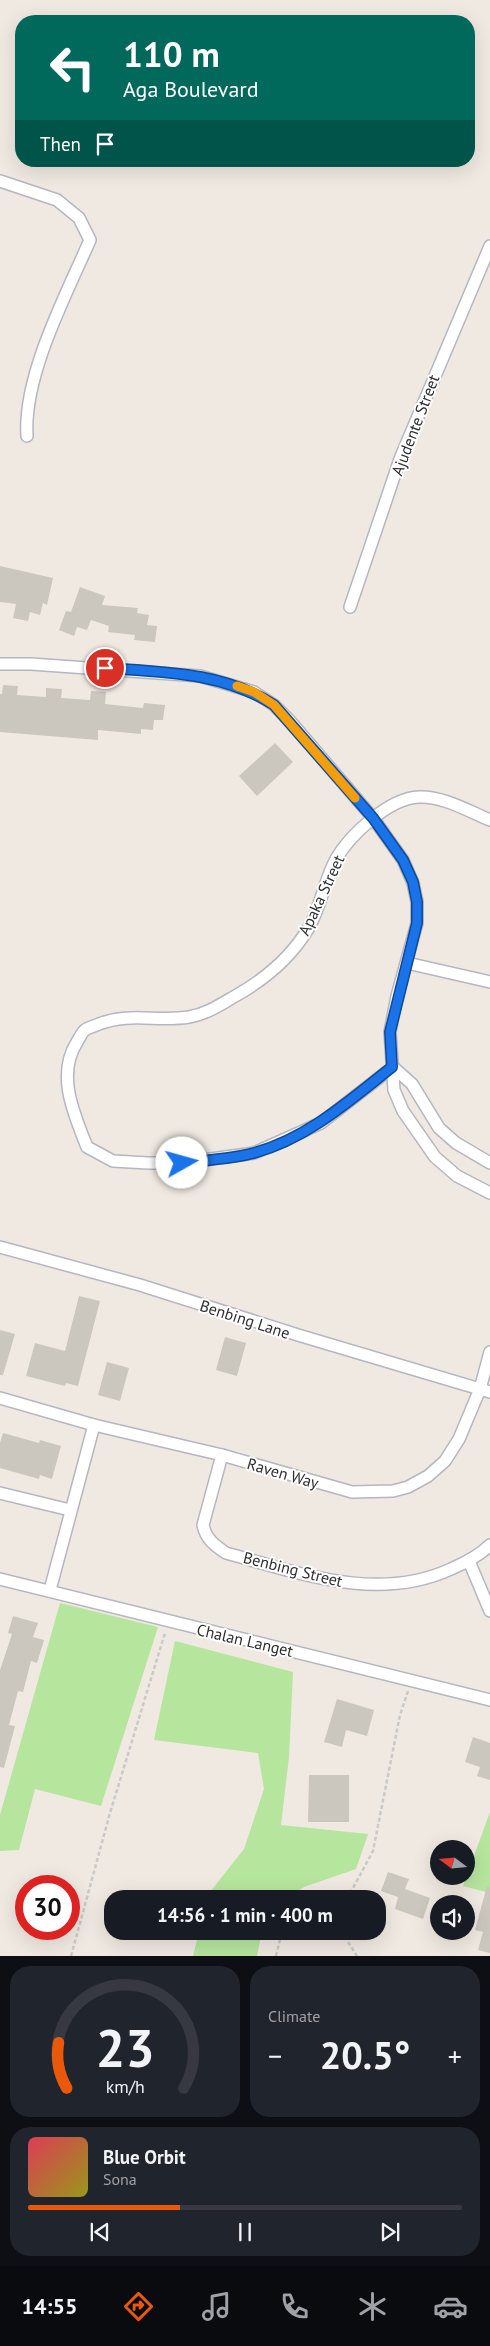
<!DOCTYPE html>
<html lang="en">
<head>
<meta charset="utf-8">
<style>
  :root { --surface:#171b24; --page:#20242c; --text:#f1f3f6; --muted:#9ea1a6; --line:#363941; --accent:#ea580c }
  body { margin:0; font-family:"PT Sans",sans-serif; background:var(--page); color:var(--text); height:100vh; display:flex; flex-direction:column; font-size:19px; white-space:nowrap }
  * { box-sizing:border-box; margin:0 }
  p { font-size:16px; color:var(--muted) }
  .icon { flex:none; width:28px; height:28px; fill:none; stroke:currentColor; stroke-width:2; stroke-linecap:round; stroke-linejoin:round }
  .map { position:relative; height:1956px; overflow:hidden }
  .panel { display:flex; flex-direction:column; gap:10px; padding:10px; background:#0d0f14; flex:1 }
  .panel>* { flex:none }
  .top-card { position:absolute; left:15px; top:15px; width:460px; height:152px; border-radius:20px; box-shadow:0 5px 20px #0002; background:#00695c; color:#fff; overflow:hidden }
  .needle { width:32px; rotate:286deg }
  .fabs { position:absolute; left:430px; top:1840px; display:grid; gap:10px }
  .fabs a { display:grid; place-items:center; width:45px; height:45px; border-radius:50%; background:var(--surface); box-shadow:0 5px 20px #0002; font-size:25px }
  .speed { position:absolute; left:15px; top:1875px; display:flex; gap:10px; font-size:25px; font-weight:700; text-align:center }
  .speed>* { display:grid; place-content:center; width:65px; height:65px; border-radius:50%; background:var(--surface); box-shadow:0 5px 20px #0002; line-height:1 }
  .speed .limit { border:8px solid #d22; background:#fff; color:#111 }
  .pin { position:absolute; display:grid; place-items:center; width:42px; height:42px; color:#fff; margin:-21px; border:2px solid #fff; border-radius:50%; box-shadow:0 1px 5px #0007 }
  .me { position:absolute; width:55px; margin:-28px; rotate:83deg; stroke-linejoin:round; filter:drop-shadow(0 0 4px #0008) }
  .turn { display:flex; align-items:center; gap:18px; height:105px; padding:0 25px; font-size:22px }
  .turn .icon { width:65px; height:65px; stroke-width:2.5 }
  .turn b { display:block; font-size:35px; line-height:42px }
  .then { display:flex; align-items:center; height:48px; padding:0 25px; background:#0003; gap:10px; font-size:19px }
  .big { font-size:38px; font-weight:800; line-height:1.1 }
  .panel .tile { flex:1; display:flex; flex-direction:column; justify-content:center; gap:8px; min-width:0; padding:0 18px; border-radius:20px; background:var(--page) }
  .panel .dial { align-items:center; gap:0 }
  .dial svg { height:130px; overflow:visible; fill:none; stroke:var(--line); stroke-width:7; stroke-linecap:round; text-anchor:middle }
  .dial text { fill:var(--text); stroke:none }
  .song { display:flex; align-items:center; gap:15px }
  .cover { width:60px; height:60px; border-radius:8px; background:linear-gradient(135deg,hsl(350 70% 55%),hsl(60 70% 35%)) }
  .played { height:5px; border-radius:2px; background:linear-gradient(90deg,var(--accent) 35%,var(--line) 35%) }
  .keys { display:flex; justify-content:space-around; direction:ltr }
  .heat { display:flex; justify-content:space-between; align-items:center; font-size:28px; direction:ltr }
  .panel .tiles { flex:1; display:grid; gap:10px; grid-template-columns:1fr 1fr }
  .tile:last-child { grid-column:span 2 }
  .trip { position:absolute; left:104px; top:1890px; width:282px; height:50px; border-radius:20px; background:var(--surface); box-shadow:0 5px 20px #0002; font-weight:800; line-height:50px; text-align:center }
  .tabs { display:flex; height:80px; justify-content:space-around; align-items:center; background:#090b0e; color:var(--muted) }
  .tabs .icon { width:35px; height:35px }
  .tabs .selected { color:var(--accent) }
  .tabs b { font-size:22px; color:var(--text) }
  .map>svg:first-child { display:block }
</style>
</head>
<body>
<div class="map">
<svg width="490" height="1956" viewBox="0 0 490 1956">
  <rect width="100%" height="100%" fill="#efe9e1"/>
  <g fill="#b6e59e">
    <path d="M 60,1603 L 158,1627 L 101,1806 L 35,1789 L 19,1850 L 0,1851 L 0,1815 Z"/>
    <path d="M 175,1641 L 293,1672 L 289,1757 L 281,1825 L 368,1834 L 356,1869 L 304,1887 L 285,1899 L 208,1899 L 210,1892 L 244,1849 L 264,1789 L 258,1753 L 154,1740 Z"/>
    <path d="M 490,1812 L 490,1893 L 463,1886 Z"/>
    <path d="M 199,1931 L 262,1931 L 257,1956 L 193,1956 Z"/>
  </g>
  <g fill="#cbc7bf">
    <path d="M 0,566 L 53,578 L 47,605 L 43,603 L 40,615 L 30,612 L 28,621 L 13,618 L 16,604 L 0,602 Z"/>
    <path d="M 80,587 L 105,596 L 102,605 L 138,608 L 137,613 L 149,615 L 147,625 L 157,626 L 155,642 L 134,640 L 135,635 L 108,632 L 109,626 L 91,620 L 87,630 L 77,627 L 74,636 L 59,630 L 66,611 L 71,612 Z"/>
    <path d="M 3,685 L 18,686 L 17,695 L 46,697 L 46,688 L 62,689 L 61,698 L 90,700 L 91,691 L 106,692 L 105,704 L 143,708 L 144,703 L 165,705 L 163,720 L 154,720 L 153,730 L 141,729 L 141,734 L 98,730 L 98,740 L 0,732 L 0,694 L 2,694 Z"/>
    <path d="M 275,743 L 293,762 L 257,796 L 239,776 Z"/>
    <path d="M 79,1296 L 100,1301 L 78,1386 L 66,1383 L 65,1386 L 26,1376 L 35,1343 L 65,1351 Z"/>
    <path d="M 0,1330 L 15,1334 L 3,1375 L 0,1375 Z"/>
    <path d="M 225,1337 L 246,1343 L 237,1376 L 216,1370 Z"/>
    <path d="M 107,1362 L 129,1368 L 120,1401 L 98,1395 Z"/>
    <path d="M 3,1433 L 39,1443 L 40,1440 L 61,1446 L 52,1479 L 40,1475 L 39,1479 L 0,1468 L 0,1443 Z"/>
    <path d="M 13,1616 L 38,1623 L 33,1637 L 44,1640 L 37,1663 L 31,1661 L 23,1692 L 18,1691 L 9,1725 L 15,1726 L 4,1768 L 0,1767 L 0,1670 L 12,1634 L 8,1633 Z"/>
    <path d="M 337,1699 L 374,1710 L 367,1736 L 346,1730 L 342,1747 L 324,1742 Z"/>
    <path d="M 473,1737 L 490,1743 L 490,1780 L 477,1776 L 480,1767 L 465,1762 Z"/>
    <path d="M 309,1775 L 349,1775 L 349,1822 L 308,1822 Z"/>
    <path d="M 388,1872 L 409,1879 L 405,1889 L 430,1898 L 423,1919 L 395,1909 L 398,1897 L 381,1891 Z"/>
    <path d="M 487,1886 L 490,1887 L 490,1953 L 478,1950 L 483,1932 L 475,1930 Z"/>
  </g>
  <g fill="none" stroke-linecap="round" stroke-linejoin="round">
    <g stroke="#b4b7c1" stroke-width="14">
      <g id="minor">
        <path d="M 0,181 L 57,200 L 79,218 L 90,240 C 66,295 23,376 27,436"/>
        <path d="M 350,607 L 400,459 L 490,246"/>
        <path d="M 0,664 L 31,664 L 200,676 L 254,692 L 274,705 L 290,721 L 373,818 L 403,860 L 413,883 L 417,902 L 417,923 L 397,996 L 390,1032 L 394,1090 L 403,1111 L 435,1157 L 457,1176 L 490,1193"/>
        <path d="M 407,963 L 490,982"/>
        <path d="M 393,1067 L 321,1123 L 254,1153 L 182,1163 L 148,1163 L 113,1161 L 87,1147 C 74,1114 56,1075 77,1042 C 79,1039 82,1032 85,1030 C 89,1027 95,1026 99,1024 C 129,1012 158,1022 189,1017 C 207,1014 221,1004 237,995 C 265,979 291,957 308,929 C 321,907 324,881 336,859 C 350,835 389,798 419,797 C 443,796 468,811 490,820"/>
        <path d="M 393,1067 L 412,1084 L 439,1128 L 456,1143 L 490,1163"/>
        <path d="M 0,1247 L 140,1285 L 298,1335 L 490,1392"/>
        <path d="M 0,1398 L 94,1425 L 222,1455 L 352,1492 L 393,1491 L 408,1487 L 428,1476 L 445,1461 L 459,1439 L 480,1389 L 490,1352"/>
        <path d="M 222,1455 L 203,1525 C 206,1539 214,1545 226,1553 C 300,1573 377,1603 451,1569 C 465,1563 479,1556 490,1545"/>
        <path d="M 0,1493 L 70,1510"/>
        <path d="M 469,1561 L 490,1611"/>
        <path d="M 0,1579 L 490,1700"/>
        <path d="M 50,1590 L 94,1425"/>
      </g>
    </g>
    <g stroke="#c9c9c9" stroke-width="2.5" stroke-dasharray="4 2.5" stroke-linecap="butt">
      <path d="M 347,1899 L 373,1851 L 400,1715 L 408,1691"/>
      <path d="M 341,1931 L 357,1956"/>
      <path d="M 71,1956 L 110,1813 L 165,1633"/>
      <path d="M 276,1956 L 282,1931"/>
    </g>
    <use href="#minor" stroke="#fff" stroke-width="11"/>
  </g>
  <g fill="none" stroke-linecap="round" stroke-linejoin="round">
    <g stroke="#114b97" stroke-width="12">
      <path id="route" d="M 105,668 C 164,672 223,672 274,705 L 373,818 L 403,860 L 413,882 L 417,902 L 417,923 L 390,1032 L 392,1067 C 349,1101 308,1138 254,1153 C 231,1159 206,1160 182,1163"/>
    </g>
    <use href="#route" stroke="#1a73e8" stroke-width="9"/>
    <path stroke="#f59e0b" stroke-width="9" d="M 237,686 L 254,692 L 274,705 L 355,798"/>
  </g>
  <g text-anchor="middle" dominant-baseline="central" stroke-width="4" stroke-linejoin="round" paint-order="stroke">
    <g font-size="16" fill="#2e2e2e" stroke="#fff">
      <text transform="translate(415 425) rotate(-69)">Ajudente Street</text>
      <text transform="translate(321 895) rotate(-65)">Apaka Street</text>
      <text transform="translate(245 1319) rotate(18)">Benbing Lane</text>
      <text transform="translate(283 1473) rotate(16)">Raven Way</text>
      <text transform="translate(293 1569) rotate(14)">Benbing Street</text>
      <text transform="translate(245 1640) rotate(13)">Chalan Langet</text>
    </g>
  </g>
</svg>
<div class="fabs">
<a><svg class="needle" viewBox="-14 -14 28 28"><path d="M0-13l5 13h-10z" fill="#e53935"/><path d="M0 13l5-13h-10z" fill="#9ea1a6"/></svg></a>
<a><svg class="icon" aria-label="sound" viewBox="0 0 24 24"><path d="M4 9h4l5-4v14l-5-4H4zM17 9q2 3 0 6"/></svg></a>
</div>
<div class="speed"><div class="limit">30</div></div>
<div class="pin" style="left:105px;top:668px;background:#d93025"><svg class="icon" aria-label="arrive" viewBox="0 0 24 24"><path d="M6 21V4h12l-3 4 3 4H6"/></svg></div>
<svg class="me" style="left:182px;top:1163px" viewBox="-20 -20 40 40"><circle r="19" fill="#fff"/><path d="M0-13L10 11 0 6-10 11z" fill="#1a73e8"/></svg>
<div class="trip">14:56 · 1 min · 400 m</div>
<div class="top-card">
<div class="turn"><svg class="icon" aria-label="left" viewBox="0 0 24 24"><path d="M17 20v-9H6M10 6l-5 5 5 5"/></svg><div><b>110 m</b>Aga Boulevard</div></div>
<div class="then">Then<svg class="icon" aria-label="arrive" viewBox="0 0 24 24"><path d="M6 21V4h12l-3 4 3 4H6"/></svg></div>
</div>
</div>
<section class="panel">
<div class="tiles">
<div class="tile dial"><svg viewBox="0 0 100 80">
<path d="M14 69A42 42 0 1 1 86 69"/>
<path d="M14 69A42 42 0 0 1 9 41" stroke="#ea580c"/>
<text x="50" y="56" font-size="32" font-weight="700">23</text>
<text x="50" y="72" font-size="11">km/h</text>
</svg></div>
<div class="tile"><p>Climate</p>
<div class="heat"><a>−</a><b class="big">20.5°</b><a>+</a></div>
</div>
<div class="tile">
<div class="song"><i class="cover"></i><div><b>Blue Orbit</b><p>Sona</p></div></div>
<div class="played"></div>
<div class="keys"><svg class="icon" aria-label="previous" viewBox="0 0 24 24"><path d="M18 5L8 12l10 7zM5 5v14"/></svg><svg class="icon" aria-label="pause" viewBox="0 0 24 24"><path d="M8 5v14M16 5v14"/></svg><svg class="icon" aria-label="next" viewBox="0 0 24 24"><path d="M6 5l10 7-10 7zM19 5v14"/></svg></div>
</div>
</div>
</section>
<nav class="tabs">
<b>14:55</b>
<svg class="icon selected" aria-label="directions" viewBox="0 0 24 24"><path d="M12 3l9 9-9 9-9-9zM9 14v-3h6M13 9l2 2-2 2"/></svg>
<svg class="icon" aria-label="music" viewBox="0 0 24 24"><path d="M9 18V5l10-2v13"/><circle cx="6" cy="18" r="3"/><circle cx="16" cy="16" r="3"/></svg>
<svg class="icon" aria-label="phone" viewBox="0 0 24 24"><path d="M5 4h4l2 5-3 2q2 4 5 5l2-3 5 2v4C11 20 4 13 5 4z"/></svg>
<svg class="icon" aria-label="climate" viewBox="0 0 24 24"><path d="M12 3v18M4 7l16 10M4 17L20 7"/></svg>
<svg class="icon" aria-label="car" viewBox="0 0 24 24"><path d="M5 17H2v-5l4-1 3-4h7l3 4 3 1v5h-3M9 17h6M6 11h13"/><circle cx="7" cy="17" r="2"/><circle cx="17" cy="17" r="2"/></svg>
</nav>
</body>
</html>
